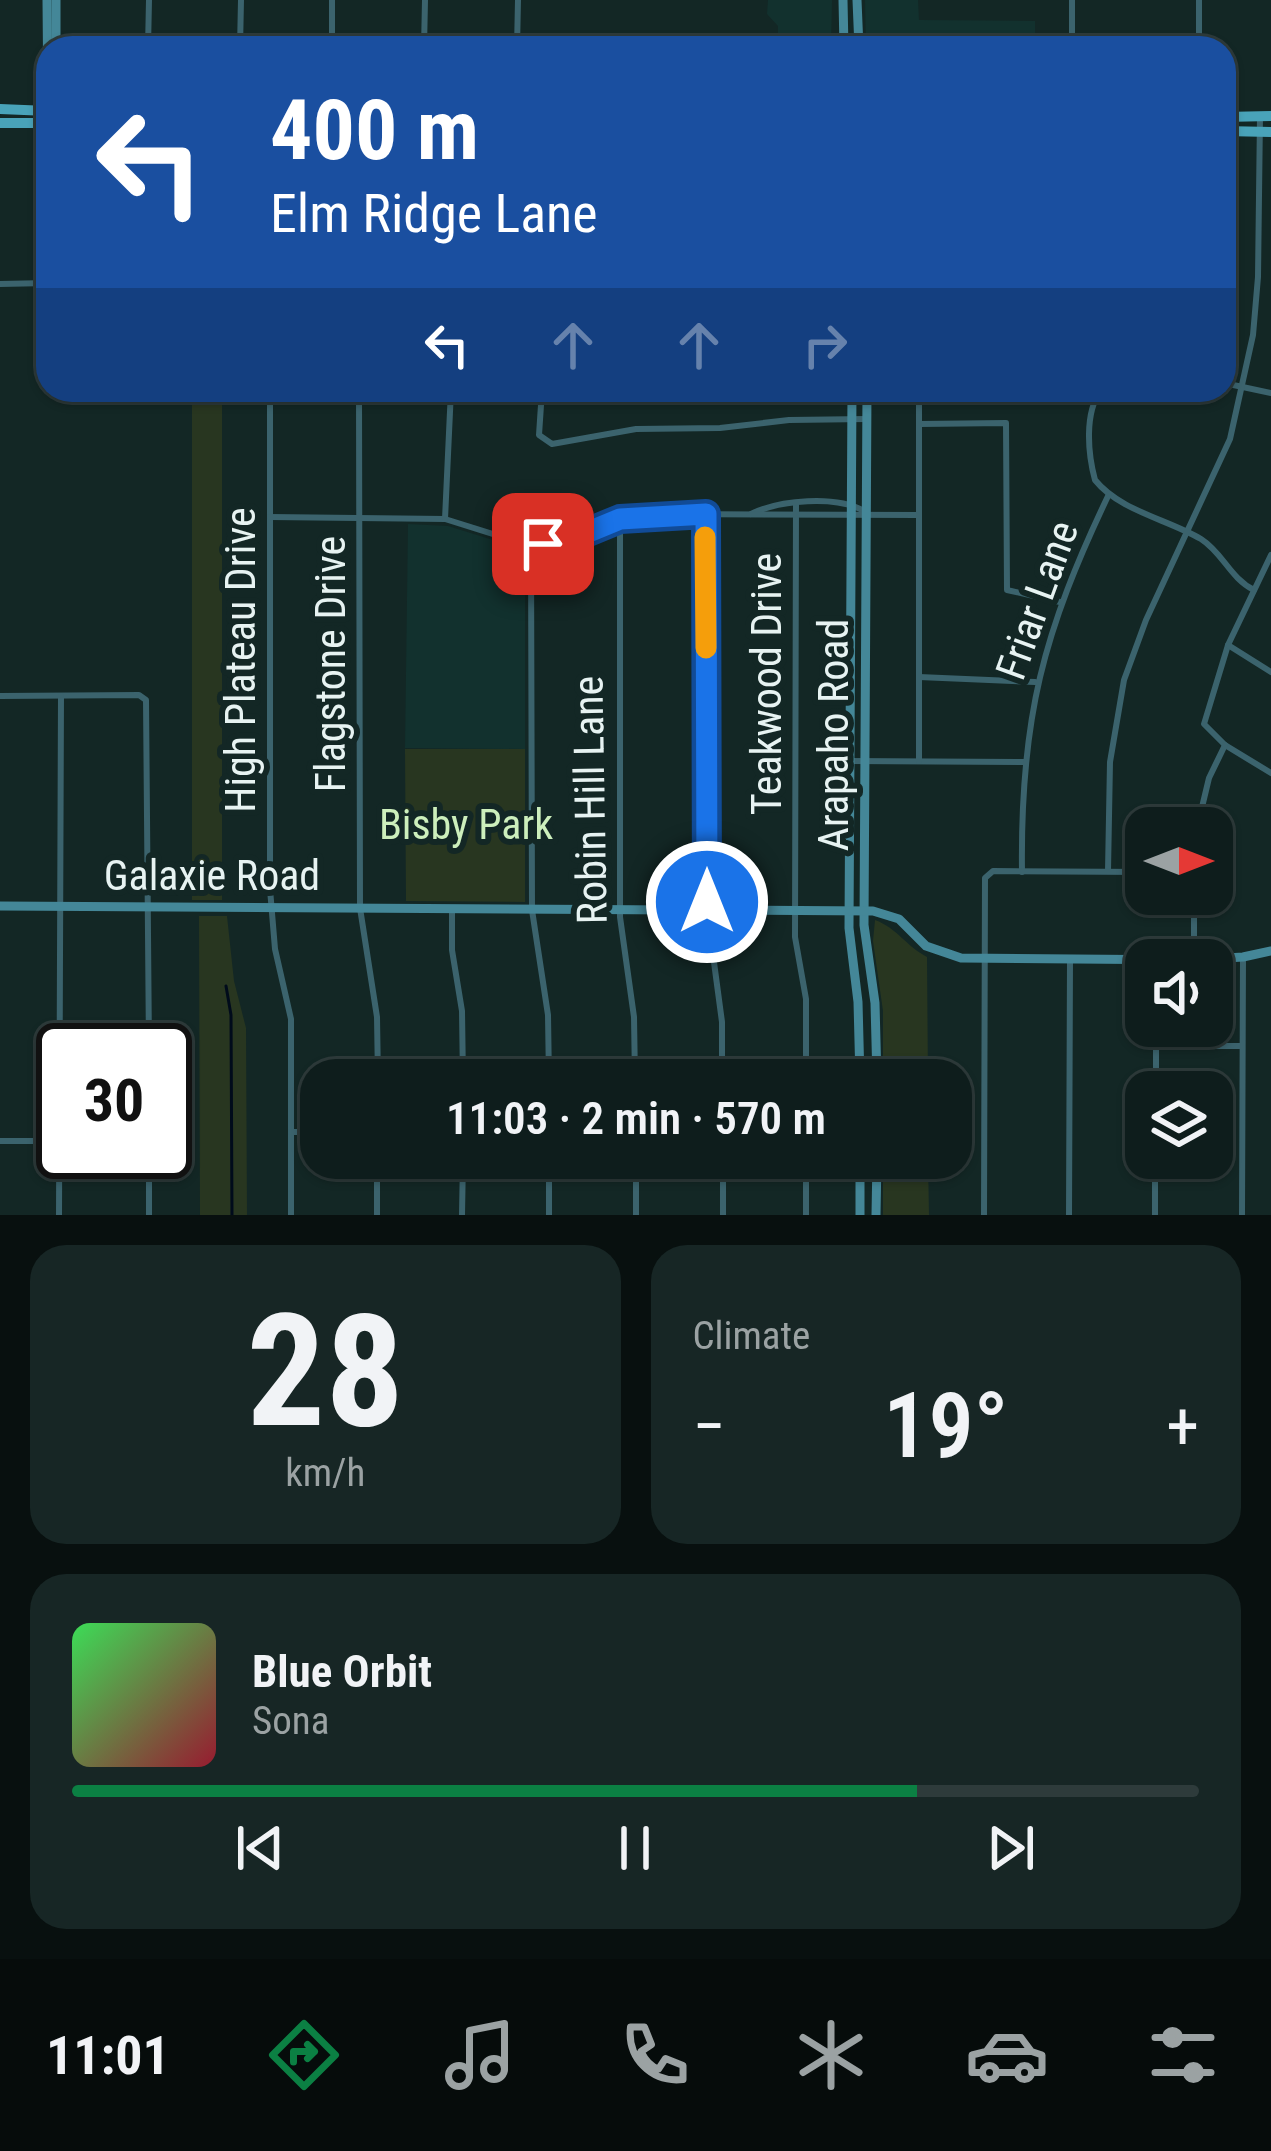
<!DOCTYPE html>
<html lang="en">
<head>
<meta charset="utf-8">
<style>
  :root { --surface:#0e1d1c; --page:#172625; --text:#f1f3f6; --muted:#9ba2a3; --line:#2e3b3b; --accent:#0b8043 }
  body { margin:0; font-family:"Roboto Condensed",sans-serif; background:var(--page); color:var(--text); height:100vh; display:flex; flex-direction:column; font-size:45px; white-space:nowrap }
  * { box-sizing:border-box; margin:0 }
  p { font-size:39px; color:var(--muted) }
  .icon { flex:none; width:66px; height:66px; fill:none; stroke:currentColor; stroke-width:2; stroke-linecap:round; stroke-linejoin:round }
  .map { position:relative; height:1215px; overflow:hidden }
  .side { display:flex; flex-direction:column; gap:30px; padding:30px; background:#08100f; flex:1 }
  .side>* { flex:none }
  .top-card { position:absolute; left:36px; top:36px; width:1200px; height:366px; border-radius:36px; box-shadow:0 3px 9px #0004,0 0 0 3px var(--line); background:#1a4fa0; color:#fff; overflow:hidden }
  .needle { width:78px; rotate:90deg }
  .controls { position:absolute; left:1125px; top:807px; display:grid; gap:24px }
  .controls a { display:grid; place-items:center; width:108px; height:108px; border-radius:24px; background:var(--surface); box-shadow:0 3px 9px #0004,0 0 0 3px var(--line); font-size:60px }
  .speed { position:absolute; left:36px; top:1023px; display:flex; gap:24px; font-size:60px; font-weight:700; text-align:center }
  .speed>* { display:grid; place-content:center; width:156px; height:156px; border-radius:50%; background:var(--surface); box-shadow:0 3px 9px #0004,0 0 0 3px var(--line); line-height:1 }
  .speed .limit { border:6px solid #111; border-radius:18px; background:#fff; color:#111 }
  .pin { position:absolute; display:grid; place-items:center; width:102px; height:102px; color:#fff; margin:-51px; border-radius:24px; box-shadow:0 6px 18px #0006 }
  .me { position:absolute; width:132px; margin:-66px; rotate:0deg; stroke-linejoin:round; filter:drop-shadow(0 0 9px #0008) }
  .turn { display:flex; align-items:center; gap:42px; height:252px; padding:0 36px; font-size:54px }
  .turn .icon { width:156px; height:156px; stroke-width:2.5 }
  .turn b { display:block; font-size:84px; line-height:102px }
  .lanes { display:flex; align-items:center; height:114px; padding:0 36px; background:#0003; justify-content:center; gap:60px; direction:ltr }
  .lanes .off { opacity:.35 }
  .big { font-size:90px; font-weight:600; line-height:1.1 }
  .side .tile { flex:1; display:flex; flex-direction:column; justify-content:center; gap:18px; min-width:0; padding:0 42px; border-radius:36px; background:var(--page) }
  .side .dial { align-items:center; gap:0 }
  .dial b { font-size:156px; line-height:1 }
  .song { display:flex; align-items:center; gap:36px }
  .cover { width:144px; height:144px; border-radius:18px; background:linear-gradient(135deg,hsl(130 70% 55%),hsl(350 70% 35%)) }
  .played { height:12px; border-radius:6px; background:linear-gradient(90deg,var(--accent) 75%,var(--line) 75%) }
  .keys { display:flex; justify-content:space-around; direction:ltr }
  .heat { display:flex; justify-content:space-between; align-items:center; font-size:66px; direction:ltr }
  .side .tiles { flex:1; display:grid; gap:30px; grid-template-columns:1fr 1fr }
  .tile:last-child { grid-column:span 2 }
  .trip { position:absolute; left:300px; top:1059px; width:672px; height:120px; border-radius:36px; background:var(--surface); box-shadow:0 3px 9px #0004,0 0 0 3px var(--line); font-weight:600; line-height:120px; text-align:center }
  .tab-bar { display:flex; height:192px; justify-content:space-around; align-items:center; background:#060c0b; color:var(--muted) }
  .tab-bar .icon { width:84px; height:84px }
  .tab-bar .current { color:var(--accent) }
  .tab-bar b { font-size:54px; color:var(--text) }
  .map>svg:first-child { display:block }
</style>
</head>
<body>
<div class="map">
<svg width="1271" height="1215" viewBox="0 0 1271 1215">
  <rect width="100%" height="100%" fill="#132725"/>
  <g fill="#12312e">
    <path d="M 768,0 L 832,0 L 831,48 L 778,48 L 778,26 L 767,14 Z"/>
    <path d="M 865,0 L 918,0 L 919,20 L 1035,21 L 1035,48 L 866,48 Z"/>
    <path d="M 408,524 L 448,526 L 525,550 L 525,749 L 405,748 Z"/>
  </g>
  <g fill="#283620">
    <rect x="192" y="390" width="30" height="510"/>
    <path d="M 405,749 L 525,749 L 525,902 L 406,901 Z"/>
    <path d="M 199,916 L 227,916 L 234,981 L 246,1028 L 247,1215 L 200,1215 Z"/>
    <path d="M 875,920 C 897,928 906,946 927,957 L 928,1080 L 883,1080 L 883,1011 L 873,941 Z"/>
    <path d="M 883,1158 L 928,1158 L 929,1215 L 883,1215 Z"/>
  </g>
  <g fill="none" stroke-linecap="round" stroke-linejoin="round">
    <path stroke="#000b1b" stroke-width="3" d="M 226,986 L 231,1015 L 232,1215"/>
    <g stroke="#3b636d" stroke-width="6">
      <path d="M 1072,0 L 1072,48"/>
      <path d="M 148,48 L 149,0"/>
      <path d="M 240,48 L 241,0"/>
      <path d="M 332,48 L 332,0"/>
      <path d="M 424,48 L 425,0"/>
      <path d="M 517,48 L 518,0"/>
      <path d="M 1199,48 L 1199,0"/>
      <path d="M 0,284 L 48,283"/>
      <path d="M 1224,383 L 1271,393"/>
      <path d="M 270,390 L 270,889 L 275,949 L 291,1019 L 291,1215"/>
      <path d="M 359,390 L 360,908 L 377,1017 L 378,1080"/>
      <path d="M 542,390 L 539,435 L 552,444 L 636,429 L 720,428 L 789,420 L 867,419"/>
      <path d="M 1101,390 C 1084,413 1088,454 1095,480 C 1120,511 1167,519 1201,539 C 1223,553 1230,578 1254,590"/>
      <path d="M 920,424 L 1006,423 L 1007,590 L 1060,602"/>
      <path d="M 796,504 L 795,937 L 806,999 L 806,1080"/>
      <path d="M 751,514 C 780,500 835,495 864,511"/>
      <path d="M 706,515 L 707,910 L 722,1022 L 722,1080"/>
      <path d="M 270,517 L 445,519 L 512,540 L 543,544 L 574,538 L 620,519 L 663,514 L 919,515"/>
      <path d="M 445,519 L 451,390"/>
      <path d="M 620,521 L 620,917 L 634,1017 L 635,1080"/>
      <path d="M 531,545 L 532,910 L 548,1015 L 549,1080"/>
      <path d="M 1271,555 L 1228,645 L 1204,724 L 1225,745 L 1271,773"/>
      <path d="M 1228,645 L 1271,672"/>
      <path d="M 919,677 L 1035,682"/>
      <path d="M 0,696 L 139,695 L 146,700 L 149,1050"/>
      <path d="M 849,761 L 1024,762"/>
      <path d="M 919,761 L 919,390"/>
      <path d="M 1197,828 L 1209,778 L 1225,745"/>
      <path d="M 1108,871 L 1110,762 L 1124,680 L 1146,620 L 1230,439 L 1253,335 L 1258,277 L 1260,116"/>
      <path d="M 1022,872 C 1020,719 1043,632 1109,494"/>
      <path d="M 1194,894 L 1194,960"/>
      <path d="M 452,910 L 452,950 L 462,1011 L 463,1080"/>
      <path d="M 1156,1092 L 1156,1046 L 1242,1046"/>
      <path d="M 291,1132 L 321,1132"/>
      <path d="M 0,1141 L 62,1141"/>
      <path d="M 549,1158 L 549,1215"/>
      <path d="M 636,1158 L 636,1215"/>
      <path d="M 723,1158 L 723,1215"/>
      <path d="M 59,1215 L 61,696"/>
      <path d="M 149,1215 L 149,1152"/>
      <path d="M 377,1215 L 377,1158"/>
      <path d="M 462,1215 L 463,1158"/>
      <path d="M 806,1215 L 806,1158"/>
      <path d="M 984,1215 L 985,878 L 993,871 L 1146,872"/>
      <path d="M 1069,1215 L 1070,961"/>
      <path d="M 1155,1215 L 1155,1158"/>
      <path d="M 1242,1215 L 1243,957"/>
    </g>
    <g stroke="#448798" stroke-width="9">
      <path d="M 47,0 L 48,112"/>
      <path d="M 843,0 L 844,48"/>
      <path d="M 857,0 L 859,48"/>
      <path d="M 56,48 L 56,0"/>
      <path d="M 852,390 L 849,928 L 858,1002 L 860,1080"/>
      <path d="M 867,390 L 864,925 L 875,1003 L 877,1080"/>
      <path d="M 0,906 L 873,911 L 899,919 L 926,946 L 961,958 L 1194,960 L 1243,957 L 1271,951"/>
      <path d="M 860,1215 L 860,1158"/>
      <path d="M 876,1215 L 877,1158"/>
    </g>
    <g stroke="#49a3b9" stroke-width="10">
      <path d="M 0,109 L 48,111"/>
      <path d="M 1224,117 L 1271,116"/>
      <path d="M 0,123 L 48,123"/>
      <path d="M 1224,131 L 1271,132"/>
    </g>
  </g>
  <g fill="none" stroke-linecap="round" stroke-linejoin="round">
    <g stroke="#114b97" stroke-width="30">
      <path id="route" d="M 543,544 L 574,538 L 620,519 L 706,514 L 707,902"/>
    </g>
    <use href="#route" stroke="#1a73e8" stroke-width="21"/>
    <path stroke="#f59e0b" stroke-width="21" d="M 705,537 L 706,648"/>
  </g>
  <g text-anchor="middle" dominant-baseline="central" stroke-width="12" stroke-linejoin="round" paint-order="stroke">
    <g font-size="42" fill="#e7f3f2" stroke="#132725">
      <text transform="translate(1037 600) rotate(-70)">Friar Lane</text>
      <text transform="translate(240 660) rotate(-90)">High Plateau Drive</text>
      <text transform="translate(330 664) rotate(-90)">Flagstone Drive</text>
      <text transform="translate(766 684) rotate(-90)">Teakwood Drive</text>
      <text transform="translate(833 735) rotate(-90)">Arapaho Road</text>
      <text transform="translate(590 800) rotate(-91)">Robin Hill Lane</text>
      <text x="212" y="875">Galaxie Road</text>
    </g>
    <g font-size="42" fill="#cdefbc" stroke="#132725">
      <text x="466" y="824">Bisby Park</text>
    </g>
  </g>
</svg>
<div class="controls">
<a><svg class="needle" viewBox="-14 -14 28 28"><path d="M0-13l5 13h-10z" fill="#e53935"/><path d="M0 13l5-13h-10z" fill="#9ba2a3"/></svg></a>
<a><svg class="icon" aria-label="sound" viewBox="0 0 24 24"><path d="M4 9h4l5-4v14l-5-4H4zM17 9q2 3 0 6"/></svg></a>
<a><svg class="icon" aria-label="layers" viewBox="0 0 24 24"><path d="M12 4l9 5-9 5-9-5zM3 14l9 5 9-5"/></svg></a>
</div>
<div class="speed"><div class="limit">30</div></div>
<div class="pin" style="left:543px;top:544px;background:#d93025"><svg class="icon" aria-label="arrive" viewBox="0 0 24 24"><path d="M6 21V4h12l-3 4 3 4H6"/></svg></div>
<svg class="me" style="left:707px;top:902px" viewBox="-20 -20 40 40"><circle r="17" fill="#1a73e8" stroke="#fff" stroke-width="3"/><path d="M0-11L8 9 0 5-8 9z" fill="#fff"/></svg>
<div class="trip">11:03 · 2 min · 570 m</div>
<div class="top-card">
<div class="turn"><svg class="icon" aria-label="left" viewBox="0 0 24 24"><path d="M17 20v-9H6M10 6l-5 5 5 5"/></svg><div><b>400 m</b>Elm Ridge Lane</div></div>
<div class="lanes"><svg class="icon" aria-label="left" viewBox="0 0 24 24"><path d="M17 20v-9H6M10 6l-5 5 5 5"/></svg><svg class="icon off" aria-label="ahead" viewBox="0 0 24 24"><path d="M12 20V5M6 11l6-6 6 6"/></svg><svg class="icon off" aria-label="ahead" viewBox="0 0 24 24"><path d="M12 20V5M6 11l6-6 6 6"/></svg><svg class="icon off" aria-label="right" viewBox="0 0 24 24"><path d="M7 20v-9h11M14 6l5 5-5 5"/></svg></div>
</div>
</div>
<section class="side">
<div class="tiles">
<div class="tile dial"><b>28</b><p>km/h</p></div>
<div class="tile"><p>Climate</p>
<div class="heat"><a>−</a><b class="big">19°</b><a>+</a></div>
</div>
<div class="tile">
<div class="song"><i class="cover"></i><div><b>Blue Orbit</b><p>Sona</p></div></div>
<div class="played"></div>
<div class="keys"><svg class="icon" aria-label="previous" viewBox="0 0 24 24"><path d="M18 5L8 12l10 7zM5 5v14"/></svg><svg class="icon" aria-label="pause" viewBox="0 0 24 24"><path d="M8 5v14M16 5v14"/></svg><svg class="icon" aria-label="next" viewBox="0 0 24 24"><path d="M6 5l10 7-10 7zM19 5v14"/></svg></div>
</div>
</div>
</section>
<nav class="tab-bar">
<b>11:01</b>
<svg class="icon current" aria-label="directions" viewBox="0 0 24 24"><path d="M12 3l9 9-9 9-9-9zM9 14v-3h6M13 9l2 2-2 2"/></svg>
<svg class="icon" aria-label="music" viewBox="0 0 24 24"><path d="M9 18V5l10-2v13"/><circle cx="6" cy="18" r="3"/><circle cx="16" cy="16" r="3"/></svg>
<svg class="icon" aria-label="phone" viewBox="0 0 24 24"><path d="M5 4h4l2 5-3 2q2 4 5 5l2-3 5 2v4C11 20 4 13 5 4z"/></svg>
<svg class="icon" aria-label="climate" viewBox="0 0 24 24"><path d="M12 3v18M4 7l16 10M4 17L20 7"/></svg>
<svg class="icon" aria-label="car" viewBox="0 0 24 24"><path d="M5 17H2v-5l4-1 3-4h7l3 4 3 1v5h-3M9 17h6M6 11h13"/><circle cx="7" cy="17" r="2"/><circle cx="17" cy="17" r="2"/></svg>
<svg class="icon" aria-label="filters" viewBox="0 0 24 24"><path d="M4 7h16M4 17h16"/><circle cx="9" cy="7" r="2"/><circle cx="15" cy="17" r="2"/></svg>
</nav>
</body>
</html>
